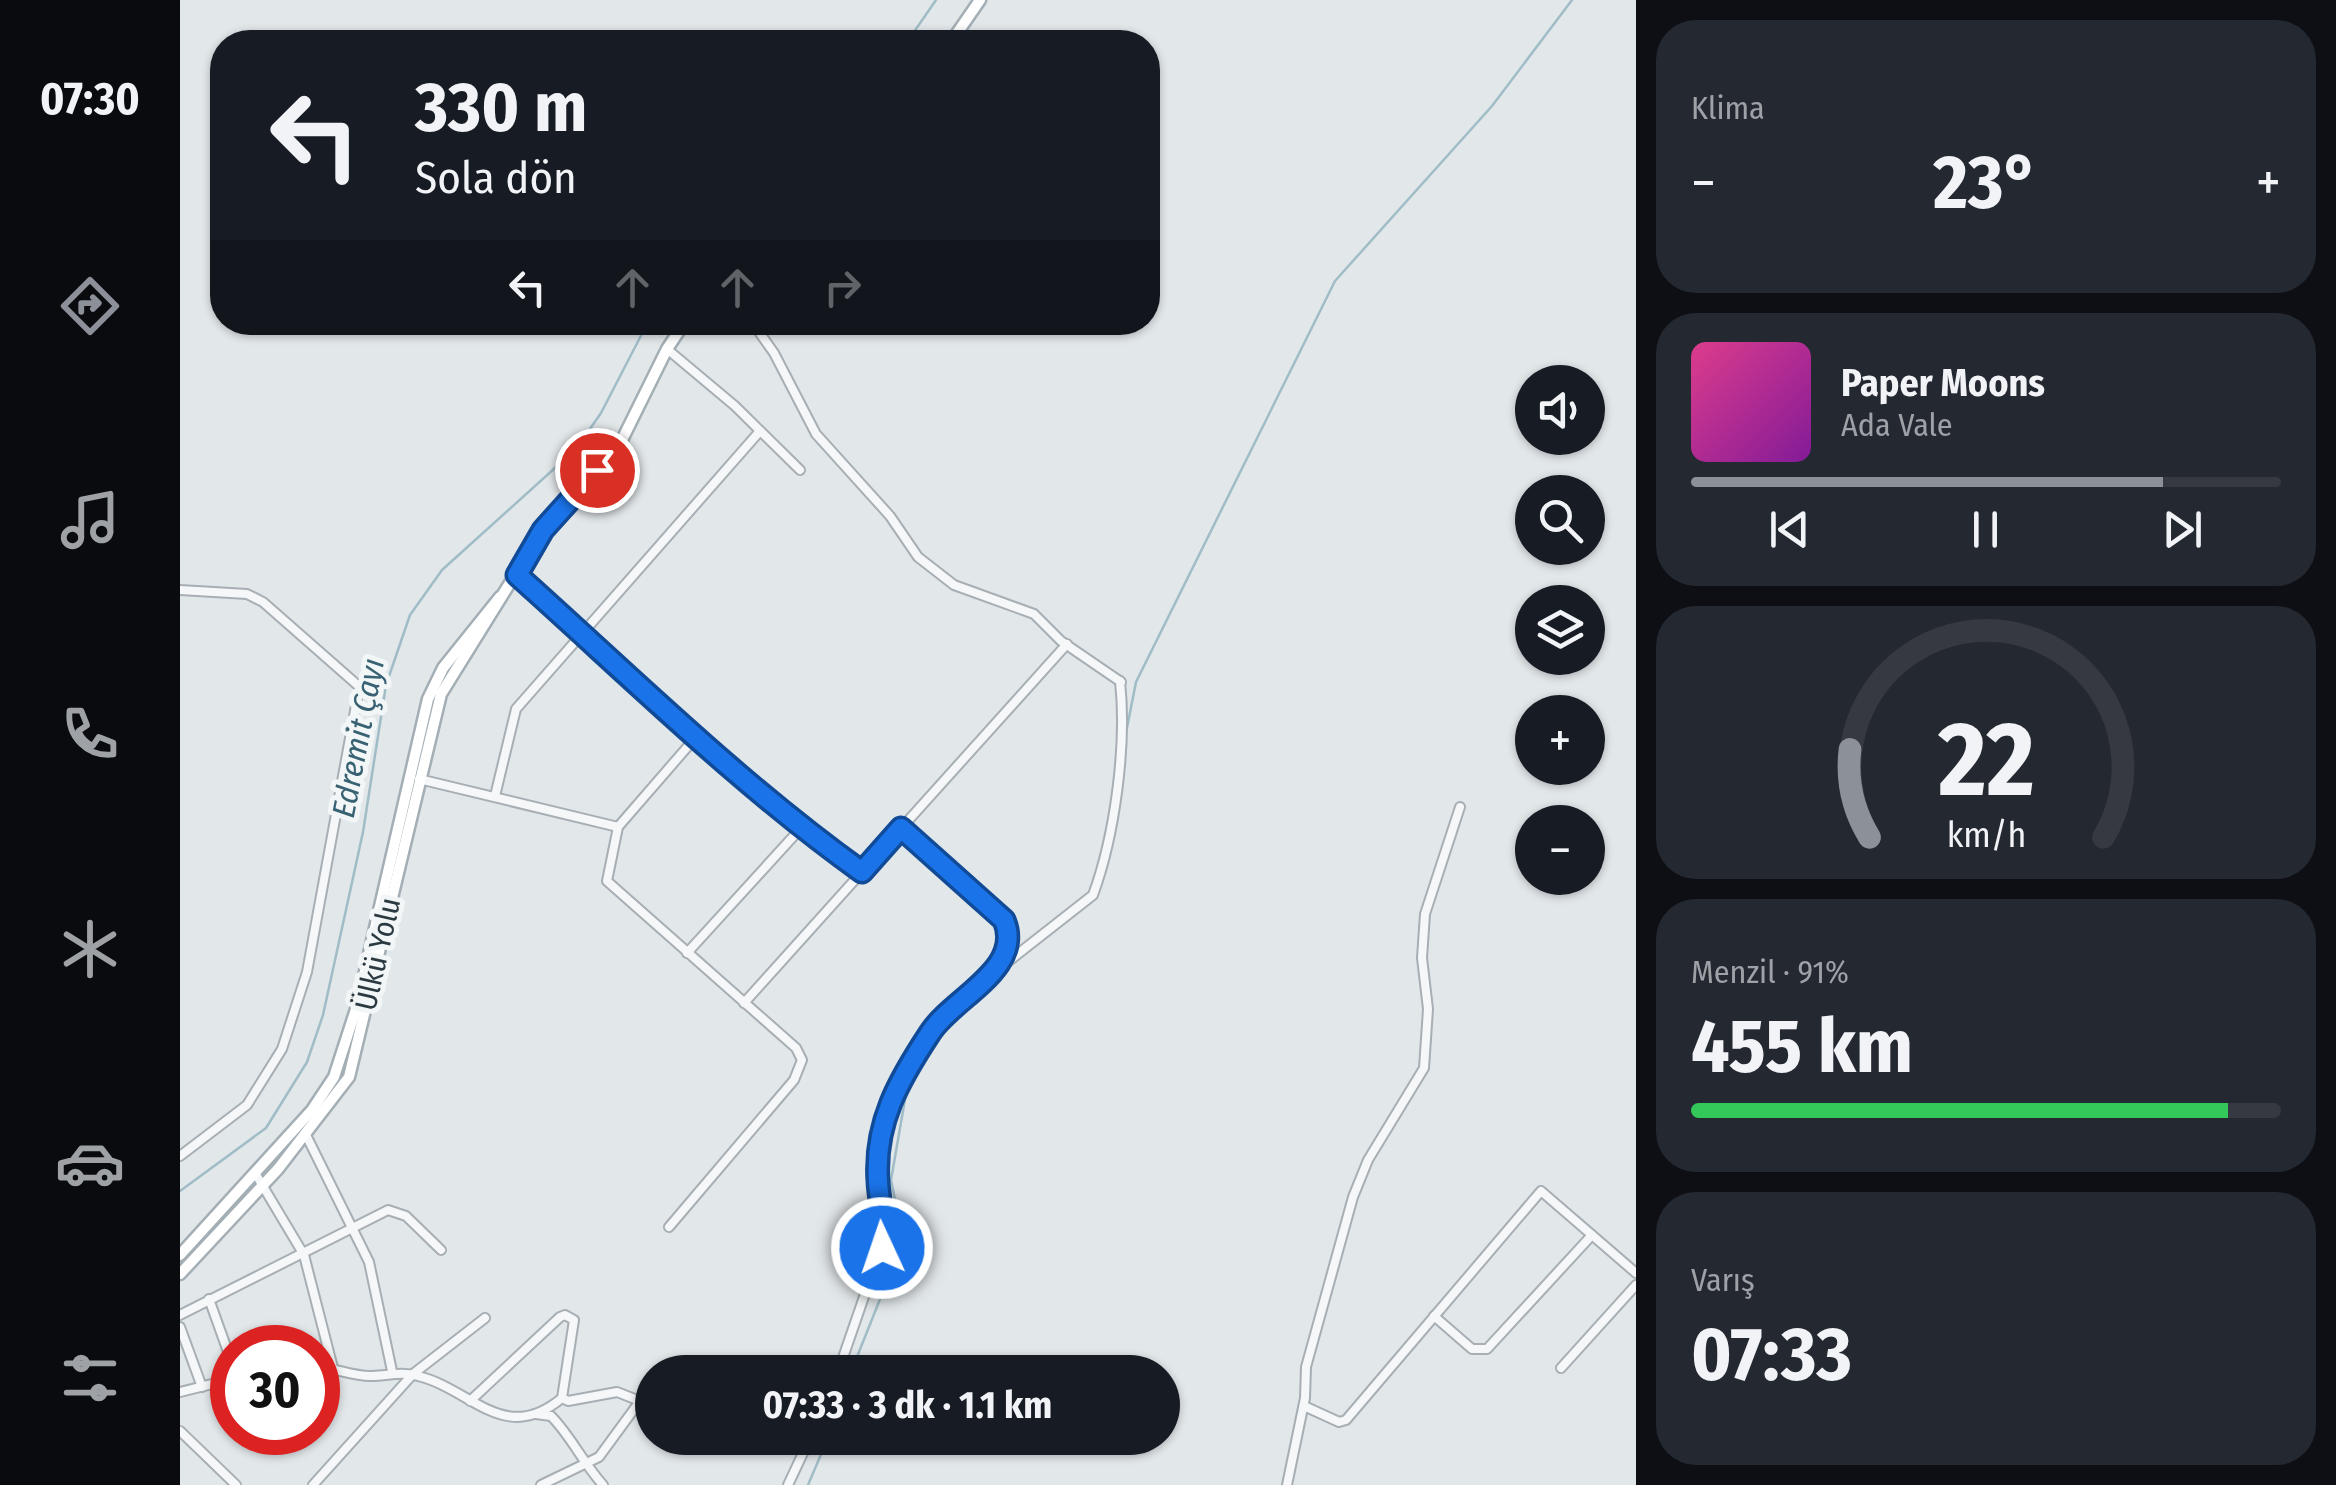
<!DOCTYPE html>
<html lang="tr">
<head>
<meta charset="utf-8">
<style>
  :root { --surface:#171b24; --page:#242831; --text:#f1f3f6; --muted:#9ea1a6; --line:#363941; --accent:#8c9099 }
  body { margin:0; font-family:"Fira Sans Condensed",sans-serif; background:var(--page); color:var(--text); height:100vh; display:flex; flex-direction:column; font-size:38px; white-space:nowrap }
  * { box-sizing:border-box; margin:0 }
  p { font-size:32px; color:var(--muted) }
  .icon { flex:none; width:55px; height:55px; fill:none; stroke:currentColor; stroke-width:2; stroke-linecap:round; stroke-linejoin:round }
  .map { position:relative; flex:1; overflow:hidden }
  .drawer { display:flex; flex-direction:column; gap:20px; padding:20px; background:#0d0f14; width:700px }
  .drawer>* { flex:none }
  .hud { position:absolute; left:30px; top:30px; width:950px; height:305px; border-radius:40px; box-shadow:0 2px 8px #0004; background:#171b24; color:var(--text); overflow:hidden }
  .fabs { position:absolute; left:1335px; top:365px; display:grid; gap:20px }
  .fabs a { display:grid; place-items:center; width:90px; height:90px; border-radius:50%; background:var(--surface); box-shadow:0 2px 8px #0004; font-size:50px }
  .speed { position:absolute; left:30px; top:1325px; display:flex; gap:20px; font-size:50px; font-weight:700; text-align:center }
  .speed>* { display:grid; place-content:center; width:130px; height:130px; border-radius:50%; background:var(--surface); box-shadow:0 2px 8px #0004; line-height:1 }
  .speed .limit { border:15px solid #d22; background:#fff; color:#111 }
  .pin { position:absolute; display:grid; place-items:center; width:85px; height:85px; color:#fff; margin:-42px; border:5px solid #fff; border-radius:50%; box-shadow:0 2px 10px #0007 }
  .me { position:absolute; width:110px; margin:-55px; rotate:357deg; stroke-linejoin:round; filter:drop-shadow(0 0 8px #0008) }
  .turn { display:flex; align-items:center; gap:35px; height:210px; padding:0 40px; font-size:45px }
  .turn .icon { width:130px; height:130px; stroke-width:2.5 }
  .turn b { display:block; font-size:70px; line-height:85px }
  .lanes { display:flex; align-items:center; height:95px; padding:0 40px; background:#0003; justify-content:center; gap:50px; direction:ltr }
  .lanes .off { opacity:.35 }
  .big { font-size:75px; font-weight:700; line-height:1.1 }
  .drawer .tile { flex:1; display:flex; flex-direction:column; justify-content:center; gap:15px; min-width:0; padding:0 35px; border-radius:40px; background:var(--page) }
  .drawer .dial { align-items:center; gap:0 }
  .dial svg { height:260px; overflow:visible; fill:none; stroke:var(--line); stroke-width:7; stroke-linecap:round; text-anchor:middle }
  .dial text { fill:var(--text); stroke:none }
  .song { display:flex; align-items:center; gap:30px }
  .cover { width:120px; height:120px; border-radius:15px; background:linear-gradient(135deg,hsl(330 70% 55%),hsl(290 70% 35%)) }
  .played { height:10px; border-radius:5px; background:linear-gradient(90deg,var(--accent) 80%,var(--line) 80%) }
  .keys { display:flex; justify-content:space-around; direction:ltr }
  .heat { display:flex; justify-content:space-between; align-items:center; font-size:55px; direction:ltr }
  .charge { height:15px; border-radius:8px; background:linear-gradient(90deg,#34c759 91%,var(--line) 0) }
  .trip { position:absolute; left:455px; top:1355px; width:545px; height:100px; border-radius:50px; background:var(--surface); box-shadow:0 2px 8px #0004; font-weight:700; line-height:100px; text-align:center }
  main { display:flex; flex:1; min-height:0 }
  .tabs { display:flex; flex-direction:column; width:180px; justify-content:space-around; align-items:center; background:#090b0e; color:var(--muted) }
  .tabs .icon { width:70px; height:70px }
  .tabs .on { color:var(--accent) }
  .tabs b { font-size:45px; color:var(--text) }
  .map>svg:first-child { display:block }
</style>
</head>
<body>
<main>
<nav class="tabs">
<b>07:30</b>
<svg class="icon on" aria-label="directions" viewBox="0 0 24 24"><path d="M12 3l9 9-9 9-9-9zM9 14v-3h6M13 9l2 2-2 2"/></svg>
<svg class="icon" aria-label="music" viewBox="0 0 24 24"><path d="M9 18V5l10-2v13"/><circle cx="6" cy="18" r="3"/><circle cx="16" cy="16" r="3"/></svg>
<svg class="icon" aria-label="phone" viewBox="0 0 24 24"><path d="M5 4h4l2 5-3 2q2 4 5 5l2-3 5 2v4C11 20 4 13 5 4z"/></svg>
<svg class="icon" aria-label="climate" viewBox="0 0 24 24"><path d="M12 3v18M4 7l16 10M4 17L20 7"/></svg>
<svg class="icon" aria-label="car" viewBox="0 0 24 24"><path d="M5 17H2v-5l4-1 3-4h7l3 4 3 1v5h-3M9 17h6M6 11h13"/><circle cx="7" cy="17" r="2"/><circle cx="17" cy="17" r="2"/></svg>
<svg class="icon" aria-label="filters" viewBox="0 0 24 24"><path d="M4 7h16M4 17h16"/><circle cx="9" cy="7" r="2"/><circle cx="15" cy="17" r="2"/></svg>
</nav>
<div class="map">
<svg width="1456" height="1485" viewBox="0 0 1456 1485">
  <rect width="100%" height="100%" fill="#e2e7ea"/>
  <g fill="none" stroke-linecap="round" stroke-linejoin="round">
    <g stroke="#a0bdc7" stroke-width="2.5">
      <path d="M 727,42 L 756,0"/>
      <path d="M 945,738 L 956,682 L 1155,281 L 1312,106 L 1392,0"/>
      <path d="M 919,890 L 929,855"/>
      <path d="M 832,963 L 912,901"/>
      <path d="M 0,1191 L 86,1128 L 127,1062 L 143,1015 L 183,832 L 206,685 L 230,615 L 262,570 L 396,449 L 421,413 L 468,322"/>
      <path d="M 671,1372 L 720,1249 L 720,1224 L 711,1180 L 727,1088 L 772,1015 L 810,981"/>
      <path d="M 628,1485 L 648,1438"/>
    </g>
    <g stroke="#a7afb4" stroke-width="12">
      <g id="minor">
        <path d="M 572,322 L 594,353 L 636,434 L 710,516 L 738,557 L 774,585 L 854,614 L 881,641 L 941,682"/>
        <path d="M 487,349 L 555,406 L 620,470"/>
        <path d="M 337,575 L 621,828 L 682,872"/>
        <path d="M 0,590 L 67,594 L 83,602 L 182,689"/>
        <path d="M 239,779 L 438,827"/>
        <path d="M 315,796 L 336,709 L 580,431"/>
        <path d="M 721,828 L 824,921 L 829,933 L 821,965"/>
        <path d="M 507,953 L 621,828"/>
        <path d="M 564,1003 L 887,644"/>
        <path d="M 126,1135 L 189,1262 L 212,1371"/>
        <path d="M 0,1156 L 67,1105 L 102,1049 L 127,972 L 177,700"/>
        <path d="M 75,1173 L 124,1255 L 153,1368"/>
        <path d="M 489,1227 L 614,1080 L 622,1060 L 616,1048 L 427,881 L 438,827 L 516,737"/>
        <path d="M 29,1299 L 52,1363"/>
        <path d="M 0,1315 L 208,1210 L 226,1216 L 261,1250"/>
        <path d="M 1254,1316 L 1292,1349 L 1307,1349 L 1412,1235"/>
        <path d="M 0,1327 L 22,1387"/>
        <path d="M 138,1367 C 155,1368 175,1377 192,1376 C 209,1376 220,1371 238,1376 C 292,1389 324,1446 382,1398 L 394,1320 L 385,1315 L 380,1317 L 290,1401"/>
        <path d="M 1381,1368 L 1456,1285"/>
        <path d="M 658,1372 L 705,1236 L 697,1158 L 705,1110 L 769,1008 L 913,895 C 935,835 947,745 940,681"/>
        <path d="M 0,1392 L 52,1379"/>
        <path d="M 1124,1406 L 1159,1422 L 1166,1420 L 1361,1191 L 1456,1273"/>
        <path d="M 356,1414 L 371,1416 C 391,1436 403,1463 423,1485"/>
        <path d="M 0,1431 L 56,1485"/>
        <path d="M 133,1485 L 233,1374 L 305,1318"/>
        <path d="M 361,1485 L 419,1457 L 460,1401 L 437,1392 L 388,1401 L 382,1398"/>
        <path d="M 608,1485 L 630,1438"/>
        <path d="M 1107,1485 L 1125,1398 L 1126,1367 L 1173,1197 L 1188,1160 L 1244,1068 L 1248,1009 L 1242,958 L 1245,914 L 1280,807"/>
      </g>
    </g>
    <g stroke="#a3aeb5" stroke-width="15">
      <g id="major">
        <path d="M 771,42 L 800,0"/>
        <path d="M 0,1255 L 132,1110 L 154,1077 L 177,1006 L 248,699 L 263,668 L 320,597"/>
        <path d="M 0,1274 L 98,1169 L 169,1077 L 261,694 L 363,530 L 440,444 L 487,349 L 505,322"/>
      </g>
    </g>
    <use href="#minor" stroke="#f5f7f8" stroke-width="8"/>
    <use href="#major" stroke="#fff" stroke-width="10"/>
  </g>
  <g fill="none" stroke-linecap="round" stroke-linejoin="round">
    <g stroke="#114b97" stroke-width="25">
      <path id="route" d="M 417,470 L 363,530 L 337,575 C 450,676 559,784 682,872 L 721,828 L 824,920 C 845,969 772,998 750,1033 C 719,1080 694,1123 698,1181 C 699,1205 707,1224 702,1248"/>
    </g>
    <use href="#route" stroke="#1a73e8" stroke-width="18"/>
  </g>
  <g text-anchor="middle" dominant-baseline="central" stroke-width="10" stroke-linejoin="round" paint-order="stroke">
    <g font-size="30" fill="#2b3941" stroke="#f2f6f7">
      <text transform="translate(198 954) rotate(-77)">Ülkü Yolu</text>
    </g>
    <g font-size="32" font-style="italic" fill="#386172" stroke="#f2f6f7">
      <text transform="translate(178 738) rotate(-79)">Edremit Çayı</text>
    </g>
  </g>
</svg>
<div class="fabs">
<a><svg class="icon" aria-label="sound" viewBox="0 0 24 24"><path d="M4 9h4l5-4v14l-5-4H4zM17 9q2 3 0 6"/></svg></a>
<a><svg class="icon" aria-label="search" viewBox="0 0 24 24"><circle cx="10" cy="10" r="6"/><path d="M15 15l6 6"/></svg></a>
<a><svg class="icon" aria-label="layers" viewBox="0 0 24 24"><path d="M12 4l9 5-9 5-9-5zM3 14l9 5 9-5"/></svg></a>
<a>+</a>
<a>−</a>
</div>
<div class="speed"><div class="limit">30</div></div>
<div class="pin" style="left:417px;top:470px;background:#d93025"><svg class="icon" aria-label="arrive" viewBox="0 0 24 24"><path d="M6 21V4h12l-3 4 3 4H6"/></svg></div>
<svg class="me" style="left:702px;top:1248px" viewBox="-20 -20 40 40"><circle r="17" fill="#1a73e8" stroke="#fff" stroke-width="3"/><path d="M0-11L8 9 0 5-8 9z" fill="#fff"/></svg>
<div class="trip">07:33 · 3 dk · 1.1 km</div>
<div class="hud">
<div class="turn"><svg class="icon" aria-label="left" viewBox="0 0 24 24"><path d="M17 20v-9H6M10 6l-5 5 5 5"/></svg><div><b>330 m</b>Sola dön</div></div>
<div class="lanes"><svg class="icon" aria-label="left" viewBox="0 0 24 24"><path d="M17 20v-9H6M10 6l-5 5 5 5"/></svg><svg class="icon off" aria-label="ahead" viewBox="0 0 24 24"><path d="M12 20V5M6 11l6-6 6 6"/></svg><svg class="icon off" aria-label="ahead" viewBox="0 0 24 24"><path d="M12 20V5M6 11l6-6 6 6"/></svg><svg class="icon off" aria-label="right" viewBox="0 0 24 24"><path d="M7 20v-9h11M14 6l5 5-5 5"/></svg></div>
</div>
</div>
<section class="drawer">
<div class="tile"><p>Klima</p>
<div class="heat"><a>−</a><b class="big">23°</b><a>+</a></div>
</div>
<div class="tile">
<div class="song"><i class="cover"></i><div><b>Paper Moons</b><p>Ada Vale</p></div></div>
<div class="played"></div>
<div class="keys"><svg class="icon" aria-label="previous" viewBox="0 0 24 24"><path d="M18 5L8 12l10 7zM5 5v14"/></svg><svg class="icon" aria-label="pause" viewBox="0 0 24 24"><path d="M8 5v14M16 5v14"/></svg><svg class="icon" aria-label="next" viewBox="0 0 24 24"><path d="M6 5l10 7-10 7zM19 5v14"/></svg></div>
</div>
<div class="tile dial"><svg viewBox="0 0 100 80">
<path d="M14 69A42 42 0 1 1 86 69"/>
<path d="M14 69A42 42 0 0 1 8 42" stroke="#8c9099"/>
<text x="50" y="56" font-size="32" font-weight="700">22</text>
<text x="50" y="72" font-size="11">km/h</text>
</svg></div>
<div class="tile"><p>Menzil · 91%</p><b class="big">455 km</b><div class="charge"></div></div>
<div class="tile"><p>Varış</p><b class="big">07:33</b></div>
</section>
</main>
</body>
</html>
